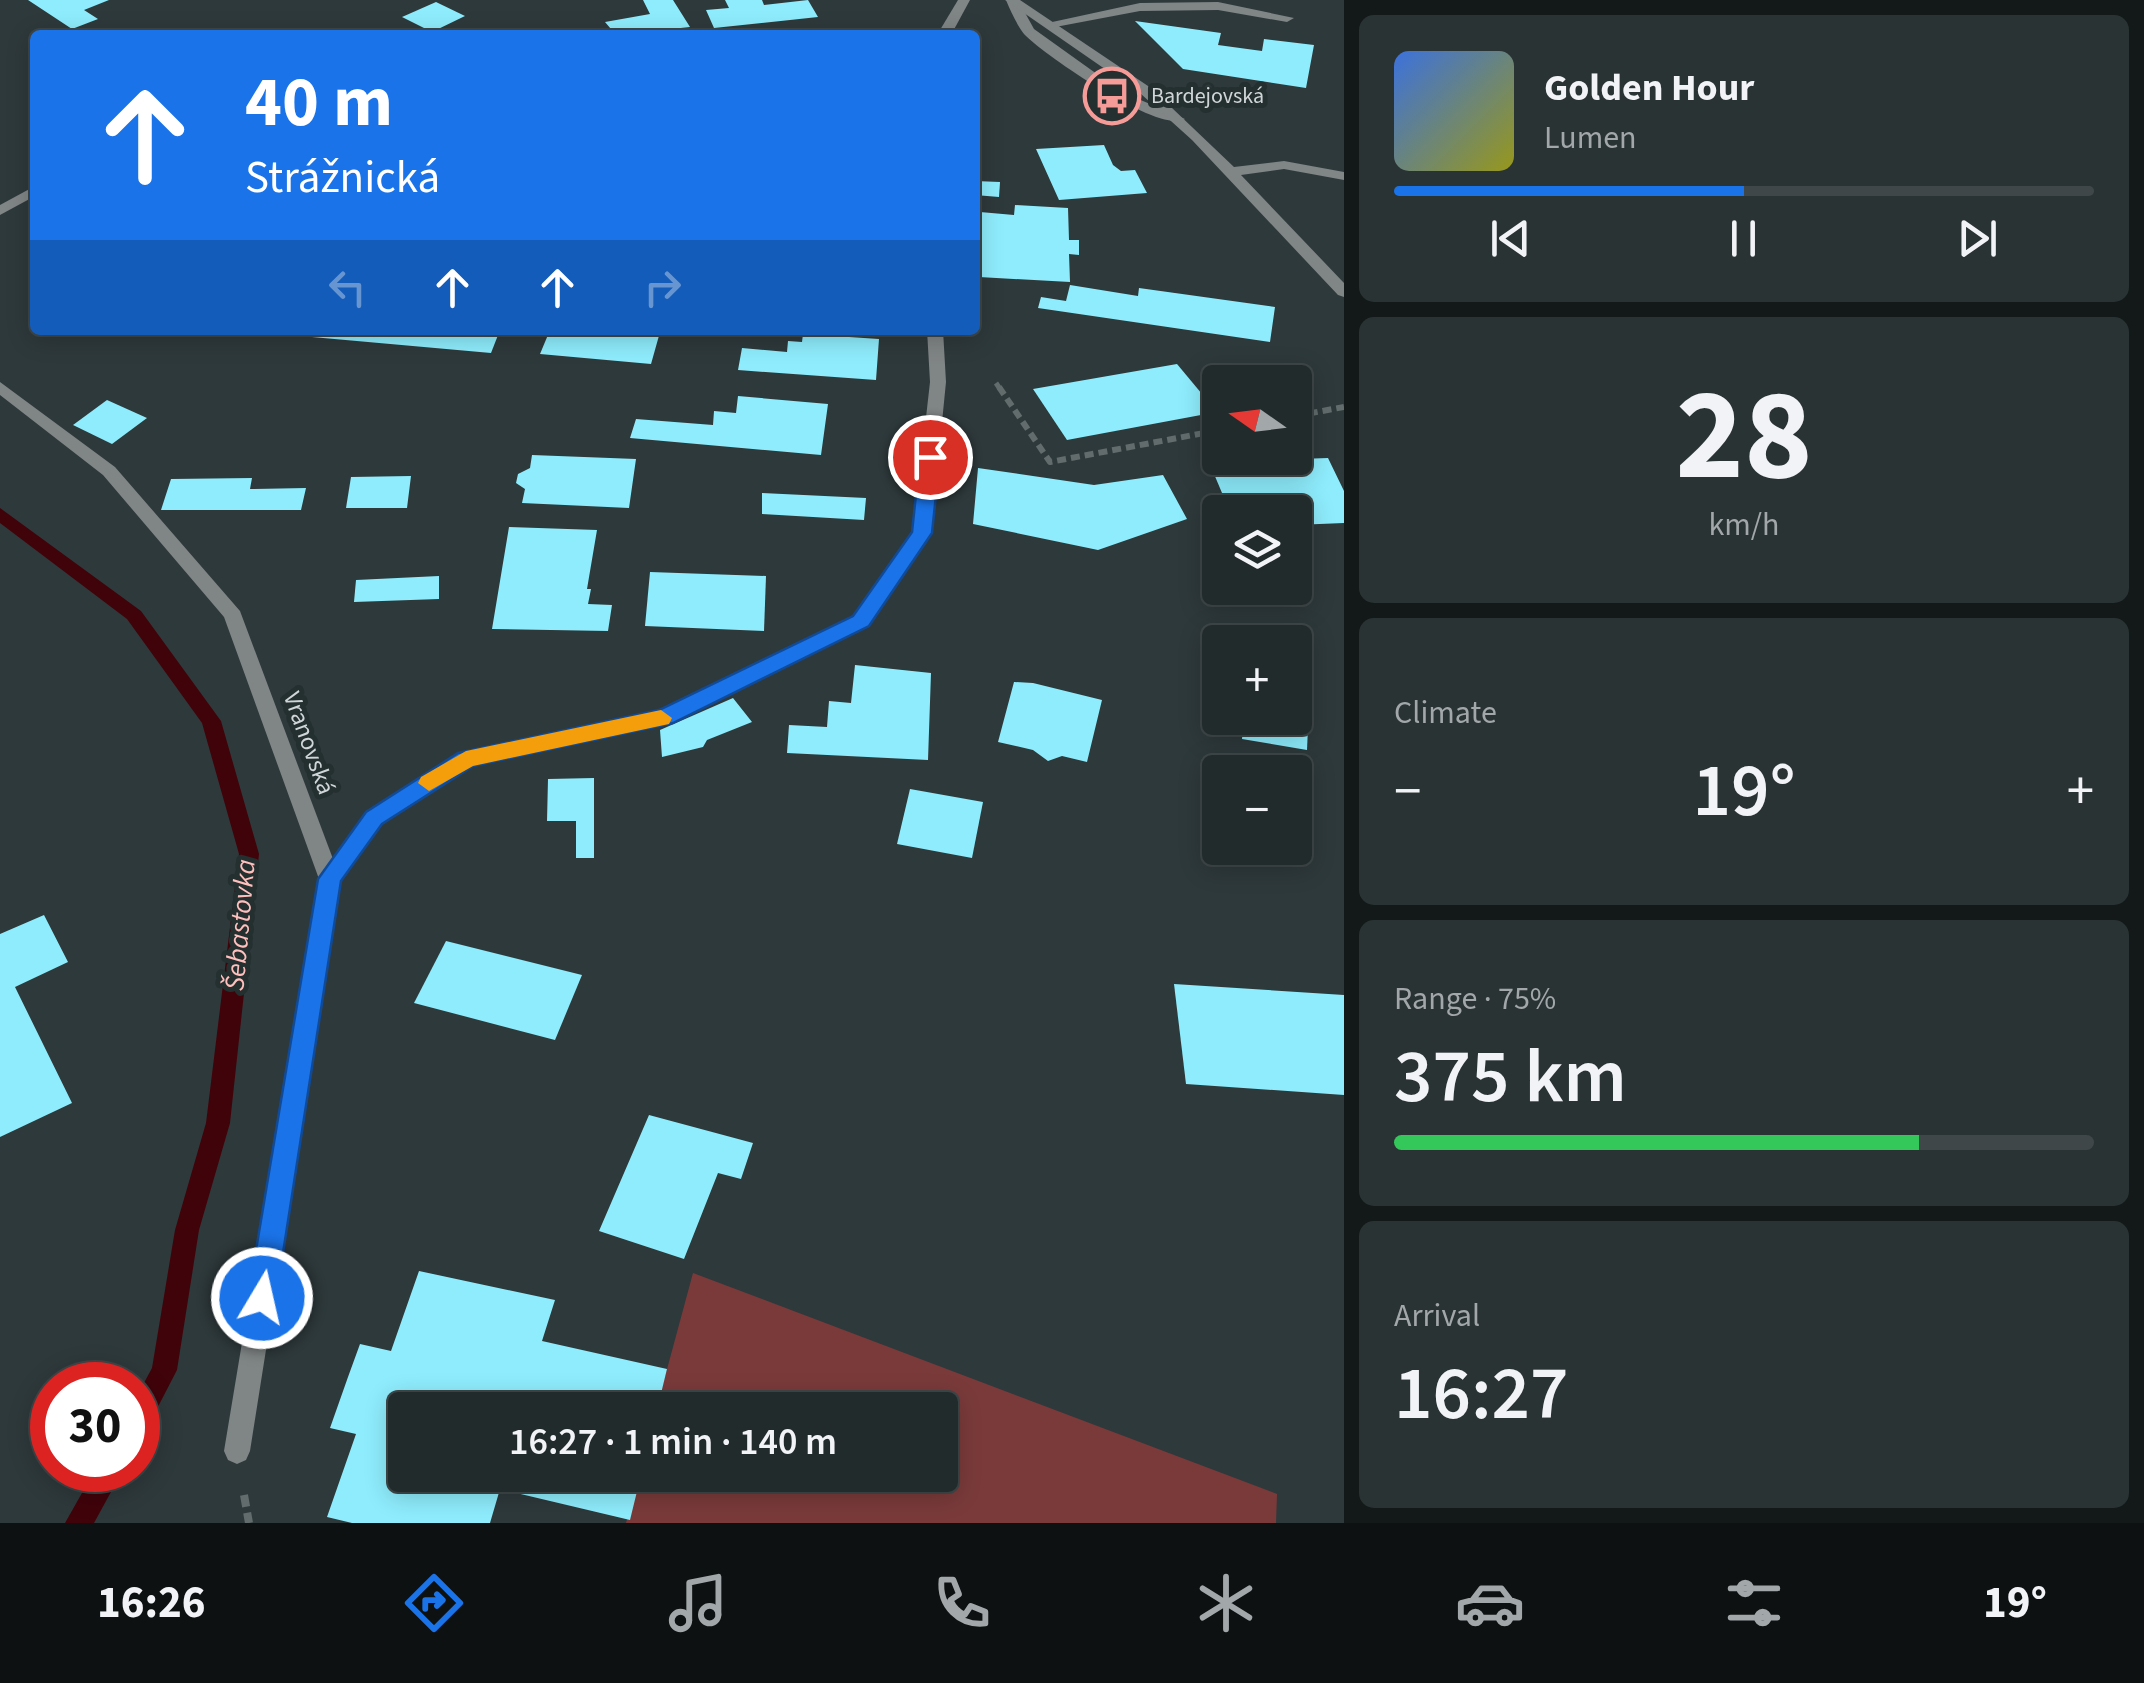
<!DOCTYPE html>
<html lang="en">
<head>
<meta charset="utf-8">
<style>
  :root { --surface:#222b2c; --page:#2a3334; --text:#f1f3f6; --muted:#a2a7a9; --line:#3f4748; --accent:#1a73e8 }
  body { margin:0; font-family:"Source Sans 3",sans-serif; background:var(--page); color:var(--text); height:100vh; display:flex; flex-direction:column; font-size:38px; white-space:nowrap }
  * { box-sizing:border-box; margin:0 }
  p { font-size:32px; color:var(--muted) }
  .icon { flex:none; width:55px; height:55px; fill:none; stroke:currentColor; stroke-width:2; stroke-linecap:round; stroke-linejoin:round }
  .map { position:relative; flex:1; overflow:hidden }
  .panel { display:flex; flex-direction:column; gap:15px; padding:15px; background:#131818; width:800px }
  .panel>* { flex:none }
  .top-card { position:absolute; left:30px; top:30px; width:950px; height:305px; border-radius:10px; box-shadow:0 5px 25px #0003,0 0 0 2px var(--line); background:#1a73e8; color:#fff; overflow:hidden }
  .needle { width:65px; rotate:284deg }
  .controls { position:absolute; left:1202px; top:365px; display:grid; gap:20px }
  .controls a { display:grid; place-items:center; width:110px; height:110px; border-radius:10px; background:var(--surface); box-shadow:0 5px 25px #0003,0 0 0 2px var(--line); font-size:50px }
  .speed { position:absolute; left:30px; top:1362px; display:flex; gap:20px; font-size:50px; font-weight:700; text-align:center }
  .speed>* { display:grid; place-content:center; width:130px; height:130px; border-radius:50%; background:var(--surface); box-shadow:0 5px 25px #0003,0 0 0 2px var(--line); line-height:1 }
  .speed .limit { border:15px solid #d22; background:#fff; color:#111 }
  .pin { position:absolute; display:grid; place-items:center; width:85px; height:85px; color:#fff; margin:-42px; border:5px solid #fff; border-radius:50%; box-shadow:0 2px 10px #0007 }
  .me { position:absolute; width:110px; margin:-55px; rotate:9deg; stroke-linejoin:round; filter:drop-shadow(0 0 8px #0008) }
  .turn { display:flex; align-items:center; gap:35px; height:210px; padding:0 50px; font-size:45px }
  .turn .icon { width:130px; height:130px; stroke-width:2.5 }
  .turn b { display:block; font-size:70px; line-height:85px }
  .lanes { display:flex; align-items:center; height:95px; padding:0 50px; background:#0003; justify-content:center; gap:50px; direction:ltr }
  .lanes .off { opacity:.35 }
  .big { font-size:75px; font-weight:600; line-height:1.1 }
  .panel .tile { flex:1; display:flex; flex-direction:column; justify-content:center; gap:15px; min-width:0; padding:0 35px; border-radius:15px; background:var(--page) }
  .panel .dial { align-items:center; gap:0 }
  .dial b { font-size:130px; line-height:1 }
  .song { display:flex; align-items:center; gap:30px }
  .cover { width:120px; height:120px; border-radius:15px; background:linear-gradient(135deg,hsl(220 70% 55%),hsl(60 70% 35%)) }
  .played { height:10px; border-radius:5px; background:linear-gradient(90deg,var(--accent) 50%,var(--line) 50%) }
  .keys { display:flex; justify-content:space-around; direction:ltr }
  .heat { display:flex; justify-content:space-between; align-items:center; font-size:55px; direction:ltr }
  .charge { height:15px; border-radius:8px; background:linear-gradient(90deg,#34c759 75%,var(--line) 0) }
  .trip { position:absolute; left:388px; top:1392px; width:570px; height:100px; border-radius:10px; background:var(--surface); box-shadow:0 5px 25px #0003,0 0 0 2px var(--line); font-weight:600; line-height:100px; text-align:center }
  .tabs { display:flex; height:160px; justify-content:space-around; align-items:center; background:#0e1112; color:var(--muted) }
  .tabs .icon { width:70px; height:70px }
  .tabs .on { color:var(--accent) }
  .tabs b { font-size:45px; color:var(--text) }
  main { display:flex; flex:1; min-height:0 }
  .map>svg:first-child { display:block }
</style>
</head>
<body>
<main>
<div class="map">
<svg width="1344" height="1523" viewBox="0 0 1344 1523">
  <rect width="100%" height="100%" fill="#2e393b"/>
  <path fill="#7a3a3a" d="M 693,1273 L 1277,1494 L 1276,1523 L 626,1523 L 639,1475 L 940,1475 L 940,1410 L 656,1410 Z"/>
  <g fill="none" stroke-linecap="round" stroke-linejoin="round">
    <g fill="#41030a" fill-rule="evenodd">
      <path d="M 0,508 L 141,611 L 221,721 L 259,854 L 230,1123 L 199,1230 L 177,1370 L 147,1428 L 138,1431 L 138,1394 L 152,1368 L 175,1230 L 206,1123 L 239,854 L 202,723 L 127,619 L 0,523 Z"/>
      <path d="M 95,1470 L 123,1470 L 94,1523 L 65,1523 Z"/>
    </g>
  </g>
  <g fill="#8eecfc">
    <path d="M 28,0 L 109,0 L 84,10 L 98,19 L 72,29 Z"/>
    <path d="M 643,0 L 673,0 L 690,27 L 616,35 L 605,22 L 650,14 Z"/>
    <path d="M 725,0 L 762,0 L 764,5 L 808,0 L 818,17 L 714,28 L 706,10 L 729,8 Z"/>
    <path d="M 436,2 L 465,16 L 432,32 L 402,17 Z"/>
    <path d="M 1135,21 L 1221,33 L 1218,45 L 1262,51 L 1264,39 L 1314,45 L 1306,88 L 1183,69 Z"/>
    <path d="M 1104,145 L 1113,165 L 1121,171 L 1135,170 L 1147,193 L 1059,200 L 1036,149 Z"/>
    <path d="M 975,181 L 1000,182 L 999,197 L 975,195 Z"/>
    <path d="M 1015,205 L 1068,208 L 1069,240 L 1079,240 L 1079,255 L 1069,254 L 1070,282 L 979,277 L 980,212 L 1014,215 Z"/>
    <path d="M 1070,285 L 1138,296 L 1139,288 L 1275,307 L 1270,342 L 1038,308 L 1041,297 L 1066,301 Z"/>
    <path d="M 315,330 L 500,330 L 491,353 L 312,337 Z"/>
    <path d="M 550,330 L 632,330 L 660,332 L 651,364 L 540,354 Z"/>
    <path d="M 828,330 L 850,330 L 849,337 L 879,339 L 876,380 L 738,370 L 742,348 L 787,352 L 788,341 L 802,342 L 803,334 L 828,336 Z"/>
    <path d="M 1177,364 L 1217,412 L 1067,440 L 1033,389 Z"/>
    <path d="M 738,396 L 828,404 L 821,455 L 630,438 L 636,419 L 713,425 L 714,411 L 736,413 Z"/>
    <path d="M 107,400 L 147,418 L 112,444 L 73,425 Z"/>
    <path d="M 532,455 L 636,459 L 629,508 L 522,503 L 525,489 L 516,483 L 518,474 L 530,468 Z"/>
    <path d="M 1328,458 L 1344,491 L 1344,523 L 1295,525 L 1295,512 L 1230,512 L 1209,462 Z"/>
    <path d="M 978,468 L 1094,485 L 1163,475 L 1187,519 L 1098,550 L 973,524 Z"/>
    <path d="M 411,476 L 407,508 L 346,508 L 351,477 Z"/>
    <path d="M 252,478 L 250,489 L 306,488 L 301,510 L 161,510 L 171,479 Z"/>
    <path d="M 762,493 L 866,498 L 864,520 L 762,514 Z"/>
    <path d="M 509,527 L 597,530 L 587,589 L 591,589 L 588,604 L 612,605 L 608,631 L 492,629 Z"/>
    <path d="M 650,572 L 766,576 L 764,631 L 645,626 Z"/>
    <path d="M 439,576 L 439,599 L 354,602 L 356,580 Z"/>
    <path d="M 855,665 L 931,673 L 928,760 L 787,753 L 789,725 L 827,727 L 829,701 L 851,703 Z"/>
    <path d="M 1014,682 L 1033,683 L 1102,700 L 1087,762 L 1062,756 L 1048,761 L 1033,750 L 998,742 Z"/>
    <path d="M 733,698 L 752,722 L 707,740 L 703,747 L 662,757 L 660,730 Z"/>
    <path d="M 1244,718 L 1308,727 L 1307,750 L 1242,739 Z"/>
    <path d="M 594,778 L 594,858 L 576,858 L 576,821 L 547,821 L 548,779 Z"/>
    <path d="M 1209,782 L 1220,783 L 1220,828 L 1209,827 Z"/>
    <path d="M 910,789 L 983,802 L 972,858 L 897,844 Z"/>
    <path d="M 44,915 L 68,962 L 15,987 L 72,1103 L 0,1137 L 0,934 Z"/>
    <path d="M 446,941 L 582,975 L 555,1040 L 414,1003 Z"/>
    <path d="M 1174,984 L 1344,995 L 1344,1095 L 1186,1084 Z"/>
    <path d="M 649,1115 L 753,1143 L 741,1179 L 718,1173 L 684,1259 L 599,1231 Z"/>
    <path d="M 419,1271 L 555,1300 L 542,1341 L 667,1369 L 657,1410 L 405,1410 L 405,1475 L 641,1475 L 630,1520 L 500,1489 L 490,1523 L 352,1523 L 327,1517 L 356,1434 L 330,1428 L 348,1377 L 360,1344 L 391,1351 Z"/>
  </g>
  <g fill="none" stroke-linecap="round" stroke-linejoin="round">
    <path stroke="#626c6d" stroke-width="5" stroke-dasharray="8 4" stroke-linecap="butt" d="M 996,383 L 1000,389"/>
    <g stroke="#626c6d" stroke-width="6" stroke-dasharray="9 5" stroke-linecap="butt">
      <path d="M 999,387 L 1050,462 L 1220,430"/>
      <path d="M 1295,416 L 1344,407"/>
    </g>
    <path stroke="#626c6d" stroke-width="8" stroke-dasharray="12 6" stroke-linecap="butt" d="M 244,1495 L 249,1523"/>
    <g fill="#808586" fill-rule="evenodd">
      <path d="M 1006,0 L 1018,0 L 1034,29 L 1122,92 L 1185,119 C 1161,135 1045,56 1024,34 C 1017,25 1010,10 1006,0 Z"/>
      <path d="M 1218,2 L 1294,18 L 1287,22 L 1218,10 L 1140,11 L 1050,28 L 1043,24 L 1140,3 Z"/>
    </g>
    <g fill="#808586" fill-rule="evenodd">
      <path d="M 958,0 L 970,0 L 951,35 L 937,35 Z"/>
      <path d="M 1005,0 L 1020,0 L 1151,88 L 1234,167 L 1284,161 L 1344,172 L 1344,180 L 1284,169 L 1241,175 L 1344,283 L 1344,297 L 1338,295 L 1192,140 L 1141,94 Z"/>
      <path d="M 35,186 L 35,196 L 0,215 L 0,205 Z"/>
      <path d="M 927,330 L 943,330 L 946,382 L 931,533 L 868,626 L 672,722 L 472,765 L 381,823 L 340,881 L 250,1451 L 246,1460 L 237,1464 L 228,1460 L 224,1451 L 319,879 L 224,617 L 103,475 L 0,395 L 0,382 L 115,467 L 240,611 L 333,859 L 367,813 L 459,754 L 660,711 L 854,616 L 913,533 L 930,382 Z"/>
    </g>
  </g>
  <path fill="#1a73e8" stroke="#114b97" stroke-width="2.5" d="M 930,451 L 940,457 L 932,533 L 869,626 L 673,723 L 473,766 L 382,824 L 341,881 L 276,1298 L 272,1307 L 262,1311 L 252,1307 L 248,1298 L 318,879 L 366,812 L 458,753 L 659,710 L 853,616 L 912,532 L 920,457 Z"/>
  <path fill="#f59e0b" d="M 661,710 L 672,718 L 669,724 L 473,766 L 429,791 L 418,783 L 421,777 L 466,751 Z"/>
  <defs>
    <g id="bus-ring" transform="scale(2.875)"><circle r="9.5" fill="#242f30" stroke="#f59b98" stroke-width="1.5"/><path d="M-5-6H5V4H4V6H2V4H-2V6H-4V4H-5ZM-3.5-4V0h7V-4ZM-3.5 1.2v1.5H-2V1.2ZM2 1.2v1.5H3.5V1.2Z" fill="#f59b98"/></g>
  </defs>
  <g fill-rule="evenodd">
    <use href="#bus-ring" x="1112" y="96"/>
  </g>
  <g text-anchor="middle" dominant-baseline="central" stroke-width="10" stroke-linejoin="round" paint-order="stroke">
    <g font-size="22" fill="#d0d6d7" stroke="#242f30" text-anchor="start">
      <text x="1151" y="96">Bardejovská</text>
    </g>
    <g font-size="25" fill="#d0d6d7" stroke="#242f30">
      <text transform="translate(309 743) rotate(70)">Vranovská</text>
    </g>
    <g font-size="28" font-style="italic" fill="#ffc0bd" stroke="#242f30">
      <text transform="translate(240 925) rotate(-85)">Šebastovka</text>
    </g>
  </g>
</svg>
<div class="controls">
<a><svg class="needle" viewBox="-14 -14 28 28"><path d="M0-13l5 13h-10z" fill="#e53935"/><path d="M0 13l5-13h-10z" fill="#a2a7a9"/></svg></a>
<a><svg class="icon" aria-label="layers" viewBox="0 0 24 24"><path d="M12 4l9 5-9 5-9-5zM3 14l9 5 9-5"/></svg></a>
<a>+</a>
<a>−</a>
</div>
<div class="speed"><div class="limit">30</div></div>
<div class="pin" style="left:930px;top:457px;background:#d93025"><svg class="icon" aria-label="arrive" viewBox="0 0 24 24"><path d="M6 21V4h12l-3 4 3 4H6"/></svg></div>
<svg class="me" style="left:262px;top:1298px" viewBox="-20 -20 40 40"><circle r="17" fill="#1a73e8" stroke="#fff" stroke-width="3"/><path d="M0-11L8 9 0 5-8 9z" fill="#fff"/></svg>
<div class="trip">16:27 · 1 min · 140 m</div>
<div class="top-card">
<div class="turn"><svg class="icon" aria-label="ahead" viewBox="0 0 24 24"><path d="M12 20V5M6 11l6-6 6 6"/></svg><div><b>40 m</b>Strážnická</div></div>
<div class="lanes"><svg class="icon off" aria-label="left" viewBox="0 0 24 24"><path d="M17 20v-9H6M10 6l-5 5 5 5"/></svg><svg class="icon" aria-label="ahead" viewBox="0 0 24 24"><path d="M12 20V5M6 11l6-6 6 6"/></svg><svg class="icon" aria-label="ahead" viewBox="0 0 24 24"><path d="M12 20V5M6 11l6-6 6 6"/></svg><svg class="icon off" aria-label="right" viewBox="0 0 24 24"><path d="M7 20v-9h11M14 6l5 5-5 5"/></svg></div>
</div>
</div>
<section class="panel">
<div class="tile">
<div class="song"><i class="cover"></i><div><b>Golden Hour</b><p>Lumen</p></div></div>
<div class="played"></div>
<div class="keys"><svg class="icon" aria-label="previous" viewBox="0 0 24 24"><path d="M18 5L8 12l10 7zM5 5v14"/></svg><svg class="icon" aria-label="pause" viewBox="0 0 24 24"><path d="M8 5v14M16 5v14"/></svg><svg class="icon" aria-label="next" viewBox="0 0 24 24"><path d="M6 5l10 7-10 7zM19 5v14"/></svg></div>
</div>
<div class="tile dial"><b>28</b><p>km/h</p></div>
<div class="tile"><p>Climate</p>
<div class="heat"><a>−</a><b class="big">19°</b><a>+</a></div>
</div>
<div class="tile"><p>Range · 75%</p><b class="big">375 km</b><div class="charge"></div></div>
<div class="tile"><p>Arrival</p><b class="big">16:27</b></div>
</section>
</main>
<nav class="tabs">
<b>16:26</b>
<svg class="icon on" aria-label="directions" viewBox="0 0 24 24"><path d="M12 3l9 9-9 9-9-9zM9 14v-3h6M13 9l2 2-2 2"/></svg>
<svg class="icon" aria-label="music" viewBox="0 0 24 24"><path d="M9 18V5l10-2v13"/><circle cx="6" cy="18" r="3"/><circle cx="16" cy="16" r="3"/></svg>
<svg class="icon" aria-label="phone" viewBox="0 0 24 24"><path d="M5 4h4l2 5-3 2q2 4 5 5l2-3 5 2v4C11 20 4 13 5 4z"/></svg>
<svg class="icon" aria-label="climate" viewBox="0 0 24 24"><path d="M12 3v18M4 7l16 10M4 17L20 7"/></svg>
<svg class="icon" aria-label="car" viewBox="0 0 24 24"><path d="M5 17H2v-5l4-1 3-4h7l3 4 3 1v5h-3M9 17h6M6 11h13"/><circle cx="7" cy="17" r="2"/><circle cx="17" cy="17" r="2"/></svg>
<svg class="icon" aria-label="filters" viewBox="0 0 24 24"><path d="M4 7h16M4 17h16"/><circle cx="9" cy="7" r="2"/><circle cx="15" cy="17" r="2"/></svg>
<b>19°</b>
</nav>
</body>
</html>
